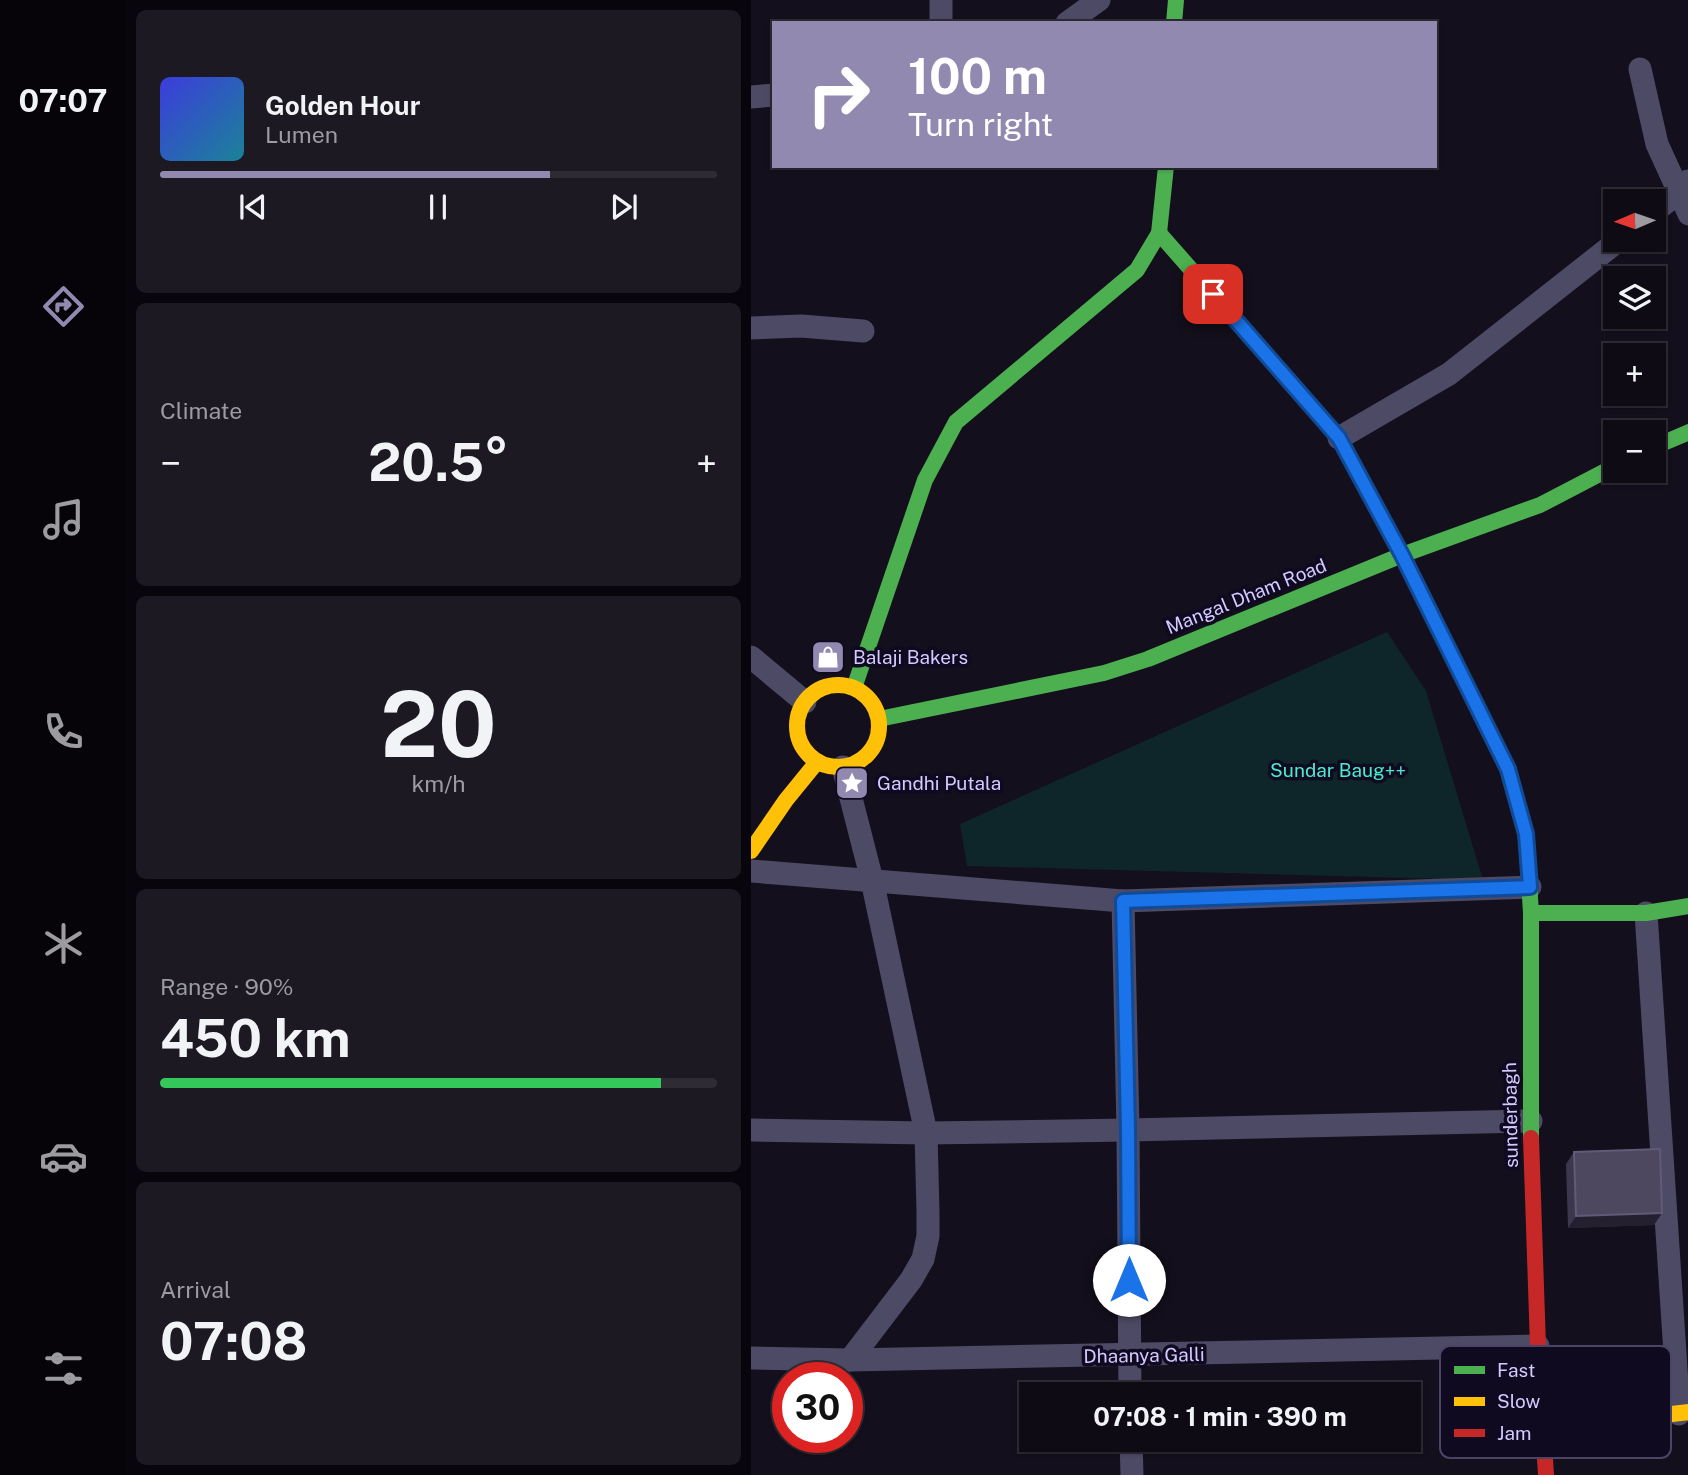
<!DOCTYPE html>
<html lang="en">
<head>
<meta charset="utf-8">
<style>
  :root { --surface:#0e0b15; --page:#1c1922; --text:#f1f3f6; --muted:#9b9ba0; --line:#2e2b34; --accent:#9189b0 }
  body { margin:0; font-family:"Public Sans",sans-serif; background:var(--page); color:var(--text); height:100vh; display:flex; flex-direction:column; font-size:26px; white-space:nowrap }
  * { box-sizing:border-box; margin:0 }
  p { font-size:23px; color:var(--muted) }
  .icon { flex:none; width:38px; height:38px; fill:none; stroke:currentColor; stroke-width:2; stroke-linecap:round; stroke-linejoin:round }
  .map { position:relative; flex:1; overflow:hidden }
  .side { display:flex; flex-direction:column; gap:10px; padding:10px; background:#08060c; width:625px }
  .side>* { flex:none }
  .banner { position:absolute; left:21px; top:21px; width:665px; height:147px; border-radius:0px; box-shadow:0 2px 5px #0004,0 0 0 2px var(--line); background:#9189b0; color:#fff; overflow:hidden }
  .needle { width:46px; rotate:268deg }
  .tools { position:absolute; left:852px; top:189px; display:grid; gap:14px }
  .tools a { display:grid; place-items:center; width:63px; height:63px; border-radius:0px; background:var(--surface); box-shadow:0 2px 5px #0004,0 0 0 2px var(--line); font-size:35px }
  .speed { position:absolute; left:21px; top:1362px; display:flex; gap:14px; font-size:35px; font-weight:700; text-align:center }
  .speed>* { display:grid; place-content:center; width:91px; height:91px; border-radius:50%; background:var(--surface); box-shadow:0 2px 5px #0004,0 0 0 2px var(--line); line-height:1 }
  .speed .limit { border:10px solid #d22; background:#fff; color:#111 }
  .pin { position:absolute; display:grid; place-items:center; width:60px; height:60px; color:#fff; margin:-30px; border-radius:14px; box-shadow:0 4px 10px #0006 }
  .me { position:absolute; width:77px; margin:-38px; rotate:0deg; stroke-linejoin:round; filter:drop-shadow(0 0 5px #0008) }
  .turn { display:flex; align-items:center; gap:24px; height:147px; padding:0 21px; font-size:32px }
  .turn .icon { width:91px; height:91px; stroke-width:2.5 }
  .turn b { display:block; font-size:49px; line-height:60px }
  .big { font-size:52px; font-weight:700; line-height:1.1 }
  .side .tile { flex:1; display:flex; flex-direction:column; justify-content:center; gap:10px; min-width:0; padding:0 24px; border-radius:10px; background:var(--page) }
  .side .dial { align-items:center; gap:0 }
  .dial b { font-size:91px; line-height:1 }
  .song { display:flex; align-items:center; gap:21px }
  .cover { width:84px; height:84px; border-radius:10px; background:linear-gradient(135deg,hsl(240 70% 55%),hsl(190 70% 35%)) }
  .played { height:7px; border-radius:4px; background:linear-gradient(90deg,var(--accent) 70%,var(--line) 70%) }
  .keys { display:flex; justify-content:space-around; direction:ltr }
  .heat { display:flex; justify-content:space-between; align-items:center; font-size:38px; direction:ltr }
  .charge { height:10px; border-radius:5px; background:linear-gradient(90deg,#34c759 90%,var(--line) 0) }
  .trip { position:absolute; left:268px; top:1382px; width:402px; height:70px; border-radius:0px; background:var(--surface); box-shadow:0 2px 5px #0004,0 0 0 2px var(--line); font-weight:700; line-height:70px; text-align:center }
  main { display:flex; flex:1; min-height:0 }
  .tab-bar { display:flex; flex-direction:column; width:126px; justify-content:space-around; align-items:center; background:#060408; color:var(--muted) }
  .tab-bar .icon { width:49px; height:49px }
  .tab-bar .current { color:var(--accent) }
  .tab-bar b { font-size:32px; color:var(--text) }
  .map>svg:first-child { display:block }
</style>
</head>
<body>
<main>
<nav class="tab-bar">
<b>07:07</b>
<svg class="icon current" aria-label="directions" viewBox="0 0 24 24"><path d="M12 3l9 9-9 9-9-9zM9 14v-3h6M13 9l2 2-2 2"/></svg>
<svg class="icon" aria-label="music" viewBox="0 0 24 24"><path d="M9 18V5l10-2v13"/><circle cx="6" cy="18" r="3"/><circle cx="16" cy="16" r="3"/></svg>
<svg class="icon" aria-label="phone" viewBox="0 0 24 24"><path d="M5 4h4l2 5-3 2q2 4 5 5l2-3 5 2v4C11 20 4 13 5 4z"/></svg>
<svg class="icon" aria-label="climate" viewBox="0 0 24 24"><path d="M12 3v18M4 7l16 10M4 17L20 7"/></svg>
<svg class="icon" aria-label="car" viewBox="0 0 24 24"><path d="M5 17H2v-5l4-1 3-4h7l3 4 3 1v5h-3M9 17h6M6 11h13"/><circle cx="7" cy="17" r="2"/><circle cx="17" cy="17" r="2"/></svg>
<svg class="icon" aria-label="filters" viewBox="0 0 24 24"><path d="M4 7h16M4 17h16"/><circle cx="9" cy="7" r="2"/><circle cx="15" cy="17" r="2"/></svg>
</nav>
<section class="side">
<div class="tile">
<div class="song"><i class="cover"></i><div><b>Golden Hour</b><p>Lumen</p></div></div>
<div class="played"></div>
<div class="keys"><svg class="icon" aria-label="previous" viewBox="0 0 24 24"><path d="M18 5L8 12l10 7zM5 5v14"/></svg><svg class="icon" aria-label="pause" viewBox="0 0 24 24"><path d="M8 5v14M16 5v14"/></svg><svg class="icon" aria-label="next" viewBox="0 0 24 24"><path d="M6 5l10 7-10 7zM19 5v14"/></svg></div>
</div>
<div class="tile"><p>Climate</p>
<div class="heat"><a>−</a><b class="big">20.5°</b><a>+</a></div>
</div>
<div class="tile dial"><b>20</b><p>km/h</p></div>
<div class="tile"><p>Range · 90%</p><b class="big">450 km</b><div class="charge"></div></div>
<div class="tile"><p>Arrival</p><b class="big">07:08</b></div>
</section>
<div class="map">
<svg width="938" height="1475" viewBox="0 0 938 1475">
  <rect width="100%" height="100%" fill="#130f1c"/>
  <path fill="#0e2629" d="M 636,632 L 675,691 L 732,880 L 216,866 L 209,824 Z"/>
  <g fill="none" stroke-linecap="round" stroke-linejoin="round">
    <g stroke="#4d4a65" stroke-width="23">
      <path d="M 190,23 L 190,0"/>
      <path d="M 316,23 L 348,0"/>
      <path d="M 889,69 L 906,144 L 938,214"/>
      <path d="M 0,97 L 23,95"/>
      <path d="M 903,212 L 927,193 L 937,181"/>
      <path d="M 0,328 L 50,326 L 112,331"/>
      <path d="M 588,438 L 698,374 L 868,240"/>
      <path d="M 0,657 L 54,702"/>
      <path d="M 92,767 L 121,880 L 175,1133 L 177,1212 L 177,1236 L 172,1259 L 160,1280 L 99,1360"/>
      <path d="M 0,871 L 372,901 L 779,887"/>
      <path d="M 372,901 L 377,1130 L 379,1395"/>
      <path d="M 895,913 L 928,1414"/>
      <path d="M 0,1130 L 175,1133 L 377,1130 L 780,1121"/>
      <path d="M 0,1358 L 99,1360 L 787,1346"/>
      <path d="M 380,1440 L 381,1475"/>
    </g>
    <g stroke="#4caf50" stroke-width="16">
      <path d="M 423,23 L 425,0"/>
      <path d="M 408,233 L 588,438 L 651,555 L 757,769 L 775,834 L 780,913"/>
      <path d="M 903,447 L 938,432"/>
      <path d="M 103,688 L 174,480 L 205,422 L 386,270 L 408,233 L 415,166"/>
      <path d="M 128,719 L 353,673 L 397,659 L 651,555 L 789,505 L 864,466"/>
      <path d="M 780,1138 L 780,913 L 895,913 L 938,906"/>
    </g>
    <g stroke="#ffc107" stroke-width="16">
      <circle cx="87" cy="726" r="41"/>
      <path d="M 0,851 L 35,800 L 66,762"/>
      <path d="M 792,1429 L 938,1412"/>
    </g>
    <path stroke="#c62828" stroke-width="16" d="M 780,1138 L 787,1346 L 795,1475"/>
  </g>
  <path fill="#3c374c" d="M 823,1152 L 911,1213 L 903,1225 L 817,1228 L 815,1164 Z"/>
  <path fill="#252030" d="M 911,1213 L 903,1225 L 817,1228 L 825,1216 Z"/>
  <path fill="#4d475f" stroke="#625b78" stroke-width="2" d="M 909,1149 L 911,1213 L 825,1216 L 823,1152 Z"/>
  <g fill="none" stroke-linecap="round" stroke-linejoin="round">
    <g stroke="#114b97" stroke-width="18">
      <path id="route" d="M 378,1280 L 377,1130 L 372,901 L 779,887 L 775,834 L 757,769 L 651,555 L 588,438 L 462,294"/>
    </g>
    <use href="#route" stroke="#1a73e8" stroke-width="12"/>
  </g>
  <defs>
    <g id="shop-square" transform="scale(1.75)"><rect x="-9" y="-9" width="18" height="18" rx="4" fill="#9189b0" stroke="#100a21"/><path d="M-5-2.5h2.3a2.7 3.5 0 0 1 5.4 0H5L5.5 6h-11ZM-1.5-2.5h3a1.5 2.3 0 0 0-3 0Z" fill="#fff"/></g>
    <g id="sight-square" transform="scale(1.75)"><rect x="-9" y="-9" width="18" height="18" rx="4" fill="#9189b0" stroke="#100a21"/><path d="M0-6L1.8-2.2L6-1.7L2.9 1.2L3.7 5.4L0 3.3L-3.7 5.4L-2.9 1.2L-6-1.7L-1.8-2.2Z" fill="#fff"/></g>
  </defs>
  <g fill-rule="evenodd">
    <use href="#shop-square" x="77" y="657"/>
    <use href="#sight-square" x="101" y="783"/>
  </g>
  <g text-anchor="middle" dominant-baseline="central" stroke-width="7" stroke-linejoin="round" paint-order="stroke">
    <g font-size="19" fill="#d5caff" stroke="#100a21">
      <text transform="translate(495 596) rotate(-22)">Mangal Dham Road</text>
      <text transform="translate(759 1115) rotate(-91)">sunderbagh</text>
      <text transform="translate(393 1355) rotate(-1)">Dhaanya Galli</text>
    </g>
    <g font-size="19" fill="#d5caff" stroke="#100a21" text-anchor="start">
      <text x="102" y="657">Balaji Bakers</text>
      <text x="126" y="783">Gandhi Putala</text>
    </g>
    <g font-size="19" fill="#49ecd2" stroke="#100a21">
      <text x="587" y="770">Sundar Baug++</text>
    </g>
  </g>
  <rect x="689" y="1346" width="231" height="112" rx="10" fill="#100a21" stroke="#4b4464" stroke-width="2"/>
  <rect x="703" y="1366" width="31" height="8" fill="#4caf50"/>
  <rect x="703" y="1397" width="31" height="9" fill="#ffc107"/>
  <rect x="703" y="1429" width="31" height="8" fill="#c62828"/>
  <g font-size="19" fill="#d5caff">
    <text x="746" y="1377">Fast</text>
    <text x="746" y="1408">Slow</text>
    <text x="746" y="1440">Jam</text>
  </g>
</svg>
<div class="tools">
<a><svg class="needle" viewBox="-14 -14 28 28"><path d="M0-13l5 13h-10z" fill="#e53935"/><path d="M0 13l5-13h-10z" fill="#9b9ba0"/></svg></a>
<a><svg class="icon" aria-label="layers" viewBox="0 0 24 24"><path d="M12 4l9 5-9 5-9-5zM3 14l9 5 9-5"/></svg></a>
<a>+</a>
<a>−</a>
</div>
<div class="speed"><div class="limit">30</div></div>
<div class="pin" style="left:462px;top:294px;background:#d93025"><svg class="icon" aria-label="arrive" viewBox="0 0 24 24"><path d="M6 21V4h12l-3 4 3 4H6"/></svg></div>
<svg class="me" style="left:378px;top:1280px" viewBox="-20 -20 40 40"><circle r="19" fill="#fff"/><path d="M0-13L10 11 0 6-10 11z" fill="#1a73e8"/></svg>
<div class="trip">07:08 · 1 min · 390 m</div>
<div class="banner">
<div class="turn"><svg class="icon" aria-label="right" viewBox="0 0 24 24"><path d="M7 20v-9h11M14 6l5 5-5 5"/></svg><div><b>100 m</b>Turn right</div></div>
</div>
</div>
</main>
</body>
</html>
